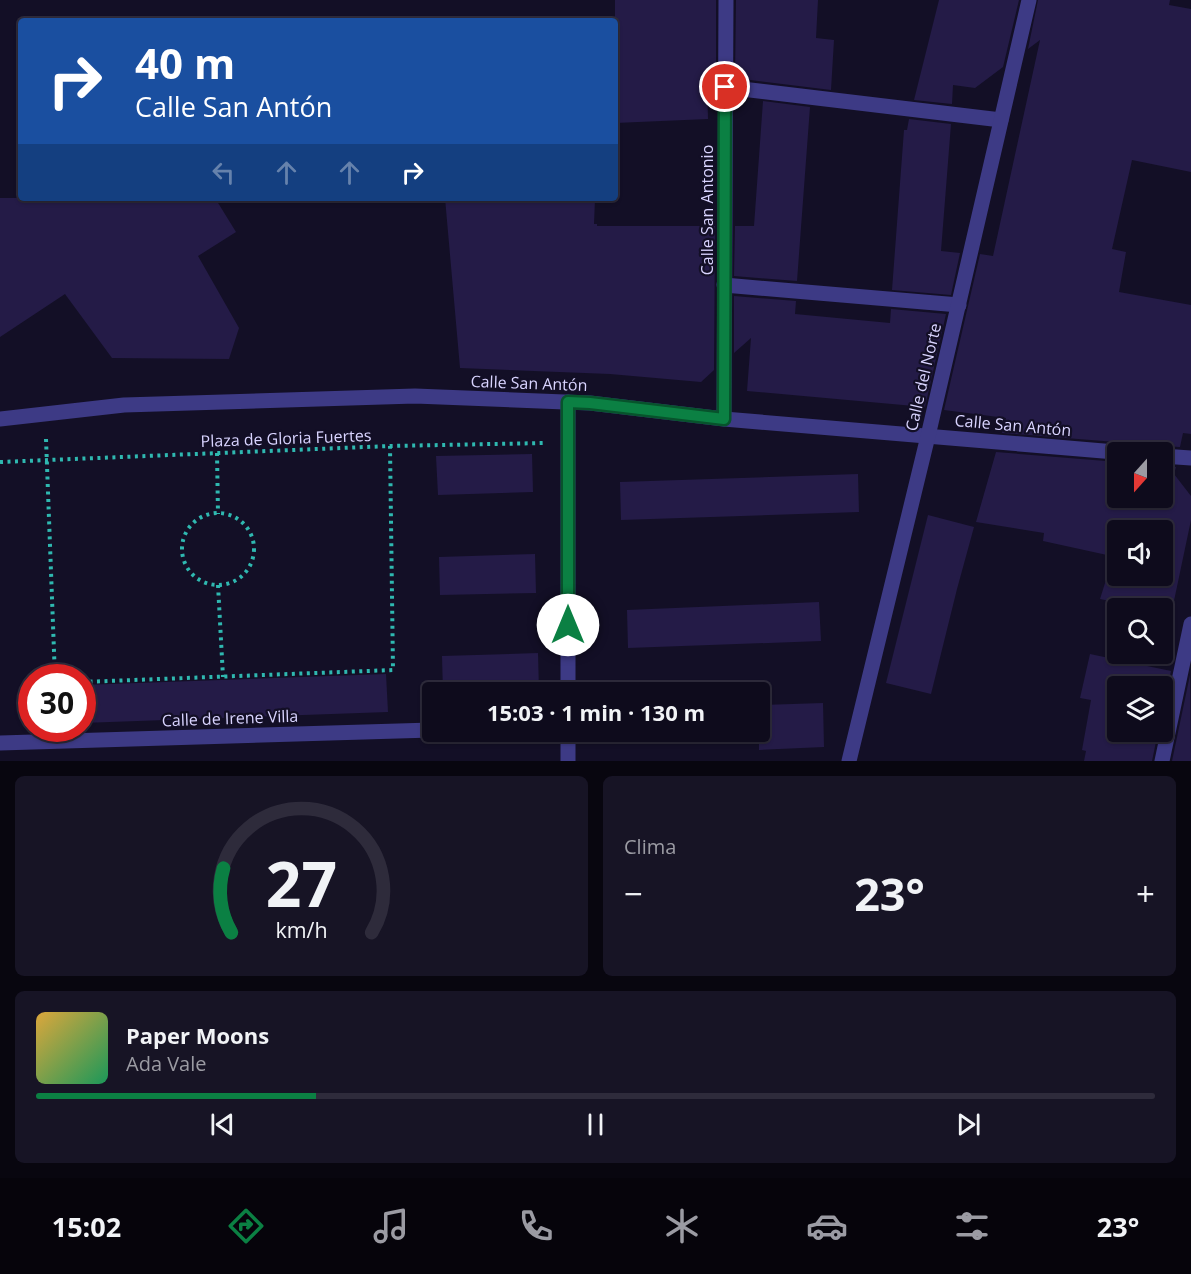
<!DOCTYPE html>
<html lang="es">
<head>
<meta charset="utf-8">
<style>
  :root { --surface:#0e0b1c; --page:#171425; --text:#f1f3f6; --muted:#9b9ba3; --line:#2e2b3b; --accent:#0b8043 }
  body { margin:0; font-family:"Open Sans",sans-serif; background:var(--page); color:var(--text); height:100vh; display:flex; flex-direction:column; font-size:22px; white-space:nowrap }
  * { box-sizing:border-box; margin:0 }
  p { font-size:20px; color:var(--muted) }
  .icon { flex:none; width:33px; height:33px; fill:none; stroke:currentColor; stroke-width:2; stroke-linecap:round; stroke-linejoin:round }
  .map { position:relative; height:761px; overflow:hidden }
  .panel { display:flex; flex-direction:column; gap:15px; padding:15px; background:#08060f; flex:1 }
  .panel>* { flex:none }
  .banner { position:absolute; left:18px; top:18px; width:600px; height:183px; border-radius:6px; box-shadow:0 2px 4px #0004,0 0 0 2px var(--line); background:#1a4fa0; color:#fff; overflow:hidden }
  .needle { width:39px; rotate:201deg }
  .fabs { position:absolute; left:1107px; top:442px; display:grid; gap:12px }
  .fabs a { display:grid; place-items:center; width:66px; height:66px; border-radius:6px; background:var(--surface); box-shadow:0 2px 4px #0004,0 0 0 2px var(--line); font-size:30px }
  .speed { position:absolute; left:18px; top:664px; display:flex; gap:12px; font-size:30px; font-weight:700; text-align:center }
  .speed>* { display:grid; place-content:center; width:78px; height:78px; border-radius:50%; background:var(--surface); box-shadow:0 2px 4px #0004,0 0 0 2px var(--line); line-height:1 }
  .speed .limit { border:9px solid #d22; background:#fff; color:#111 }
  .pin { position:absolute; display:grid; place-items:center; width:51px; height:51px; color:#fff; margin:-26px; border:3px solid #fff; border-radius:50%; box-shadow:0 2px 6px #0007 }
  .me { position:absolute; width:66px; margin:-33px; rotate:0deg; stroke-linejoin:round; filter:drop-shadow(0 0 4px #0008) }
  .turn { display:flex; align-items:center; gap:21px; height:126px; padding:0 18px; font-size:27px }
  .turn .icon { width:78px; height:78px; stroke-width:2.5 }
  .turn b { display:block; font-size:42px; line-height:51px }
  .lanes { display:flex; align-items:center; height:57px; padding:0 18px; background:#0003; justify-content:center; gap:30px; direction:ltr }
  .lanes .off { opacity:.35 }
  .big { font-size:45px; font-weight:700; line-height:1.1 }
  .panel .tile { flex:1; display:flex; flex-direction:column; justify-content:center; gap:9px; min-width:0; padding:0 21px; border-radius:9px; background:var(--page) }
  .panel .dial { align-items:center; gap:0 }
  .dial svg { height:156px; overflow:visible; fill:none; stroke:var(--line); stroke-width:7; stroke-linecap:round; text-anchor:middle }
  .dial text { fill:var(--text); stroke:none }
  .song { display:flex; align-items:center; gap:18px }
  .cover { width:72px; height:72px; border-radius:9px; background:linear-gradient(135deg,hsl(40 70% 55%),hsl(150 70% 35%)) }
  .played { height:6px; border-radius:3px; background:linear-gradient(90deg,var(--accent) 25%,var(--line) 25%) }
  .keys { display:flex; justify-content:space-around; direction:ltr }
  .heat { display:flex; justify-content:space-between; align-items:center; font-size:33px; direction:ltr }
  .panel .tiles { flex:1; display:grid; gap:15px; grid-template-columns:1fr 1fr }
  .tile:last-child { grid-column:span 2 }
  .trip { position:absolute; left:422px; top:682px; width:348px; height:60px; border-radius:6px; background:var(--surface); box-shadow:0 2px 4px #0004,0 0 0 2px var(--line); font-weight:700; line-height:60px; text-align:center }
  .dock { display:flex; height:96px; justify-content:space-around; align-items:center; background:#06040b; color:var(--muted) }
  .dock .icon { width:42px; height:42px }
  .dock .current { color:var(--accent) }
  .dock b { font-size:27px; color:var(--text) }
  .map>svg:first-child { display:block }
</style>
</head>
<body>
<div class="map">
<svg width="1191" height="761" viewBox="0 0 1191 761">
  <rect width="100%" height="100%" fill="#130f26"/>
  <g fill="#241b47" fill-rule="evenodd">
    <path d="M 615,0 L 716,0 L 716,79 L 707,78 L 708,119 L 615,123 Z"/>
    <path d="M 736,0 L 818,0 L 816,38 L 834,40 L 831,90 L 735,78 Z"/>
    <path d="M 939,0 L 1019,0 L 1003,67 L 975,88 L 953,85 L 952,104 L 914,100 Z"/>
    <path d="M 1038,0 L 1170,0 L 1169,5 L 1191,9 L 1191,172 L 1132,160 L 1112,249 L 1126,252 L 1119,292 L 1191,305 L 1191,434 L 1183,433 L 1180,447 L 1162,446 L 1157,448 L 1153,453 L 1137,453 L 1133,445 L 1128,443 L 1002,433 L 1006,418 L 944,410 L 980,254 L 993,256 L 1040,40 L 1028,49 Z"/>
    <path d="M 763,101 L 810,107 L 797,281 L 734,276 L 735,226 L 754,226 Z"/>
    <path d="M 909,119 L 951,124 L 941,251 L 960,253 L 951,295 L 892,290 L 904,130 L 907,130 Z"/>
    <path d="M 0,198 L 215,198 L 236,232 L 198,256 L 239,328 L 229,359 L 112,358 L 65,294 L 0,337 Z"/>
    <path d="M 445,198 L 595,199 L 594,224 L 597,224 L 597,226 L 715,226 L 714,370 L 701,382 L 610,374 L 460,368 Z"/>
    <path d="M 734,296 L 796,301 L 795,314 L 890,323 L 891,309 L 946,314 L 925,407 L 747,391 L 751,338 L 734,353 Z"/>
    <path d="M 996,452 L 1118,462 L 1118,498 L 1162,498 L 1162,466 L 1176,467 L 1174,474 L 1191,496 L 1191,520 L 1171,615 L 1162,614 L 1162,609 L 1143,609 L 1130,605 L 1100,599 L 1106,580 L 1107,555 L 1043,541 L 1044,533 L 976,522 ZM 1118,531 L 1162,531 L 1162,576 L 1118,576 Z"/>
    <path d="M 532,454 L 533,492 L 438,495 L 436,456 Z"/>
    <path d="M 858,474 L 859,512 L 621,520 L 620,482 Z"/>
    <path d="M 928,515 L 974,527 L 957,589 L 931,694 L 886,683 Z"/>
    <path d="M 535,554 L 536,593 L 440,595 L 439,557 Z"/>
    <path d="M 819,602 L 821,641 L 628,648 L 627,610 Z"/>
    <path d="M 538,653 L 539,691 L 443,693 L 442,656 Z"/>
    <path d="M 1090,654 L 1171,671 L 1162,712 L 1162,687 L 1118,687 L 1118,732 L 1158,732 L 1152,761 L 1084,761 L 1086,751 L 1082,750 L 1091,700 L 1080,698 Z"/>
    <path d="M 386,674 L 388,712 L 82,723 L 82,685 Z"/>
    <path d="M 1190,675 L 1191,761 L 1172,761 Z"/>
    <path d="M 823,703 L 824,747 L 759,750 L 759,705 Z"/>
  </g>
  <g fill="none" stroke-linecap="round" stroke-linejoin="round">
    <g stroke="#2fb8b0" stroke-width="4" stroke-dasharray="3 4.5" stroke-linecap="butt">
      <path d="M 46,439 L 55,678"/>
      <path d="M 217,453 L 218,514"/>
      <path d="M 0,462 L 390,446 L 545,443"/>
      <circle cx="218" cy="549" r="36"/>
      <path d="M 218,585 L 223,677"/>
      <path d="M 82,682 L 393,670 L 390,446"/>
    </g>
    <g stroke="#3d3a85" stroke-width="15">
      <path d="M 725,87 L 1001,120"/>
      <path d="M 724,285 L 959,305"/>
      <path d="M 0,419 L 124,405 L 415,396 L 590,403 L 724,419 L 1127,453"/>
      <path d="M 724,419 L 726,0"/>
      <path d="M 1162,456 L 1191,458"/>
      <path d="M 568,693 L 568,402"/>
      <path d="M 568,732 L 568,761"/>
      <path d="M 0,743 L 432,730"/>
      <path d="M 849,761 L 928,436 L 1029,0"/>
      <path d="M 1162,761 L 1191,624"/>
    </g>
  </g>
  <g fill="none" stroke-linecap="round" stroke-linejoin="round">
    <g stroke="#07532c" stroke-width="15">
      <path id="route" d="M 568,625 L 568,402 L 590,403 L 724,419 L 725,87"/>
    </g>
    <use href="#route" stroke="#0b8043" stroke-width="10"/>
  </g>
  <g text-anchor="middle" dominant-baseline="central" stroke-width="4.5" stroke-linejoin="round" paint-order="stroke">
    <g font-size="16" fill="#d9d4ff" stroke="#130f26">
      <text transform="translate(707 210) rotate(-90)">Calle San Antonio</text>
      <text transform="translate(923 377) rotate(-77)">Calle del Norte</text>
      <text transform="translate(529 383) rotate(2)">Calle San Antón</text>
      <text transform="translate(1013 425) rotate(5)">Calle San Antón</text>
      <text transform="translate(286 438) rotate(-2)">Plaza de Gloria Fuertes</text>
      <text transform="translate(230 718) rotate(-2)">Calle de Irene Villa</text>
    </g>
  </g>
</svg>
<div class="fabs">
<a><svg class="needle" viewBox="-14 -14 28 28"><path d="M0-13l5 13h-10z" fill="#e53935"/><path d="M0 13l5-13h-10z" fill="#9b9ba3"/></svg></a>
<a><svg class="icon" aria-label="sound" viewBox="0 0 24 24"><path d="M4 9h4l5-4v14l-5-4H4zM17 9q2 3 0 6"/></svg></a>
<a><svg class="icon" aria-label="search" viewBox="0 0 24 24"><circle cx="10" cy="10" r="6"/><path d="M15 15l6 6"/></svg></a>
<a><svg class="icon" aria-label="layers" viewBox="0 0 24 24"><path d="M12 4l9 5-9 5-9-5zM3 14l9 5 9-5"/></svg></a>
</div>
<div class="speed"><div class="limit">30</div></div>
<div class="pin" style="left:725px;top:87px;background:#d93025"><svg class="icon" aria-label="arrive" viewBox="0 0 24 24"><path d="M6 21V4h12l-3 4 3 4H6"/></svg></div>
<svg class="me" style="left:568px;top:625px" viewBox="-20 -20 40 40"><circle r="19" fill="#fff"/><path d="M0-13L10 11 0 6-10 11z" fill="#0b8043"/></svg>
<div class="trip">15:03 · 1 min · 130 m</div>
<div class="banner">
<div class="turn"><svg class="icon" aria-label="right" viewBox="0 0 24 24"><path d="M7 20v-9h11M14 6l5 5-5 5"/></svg><div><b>40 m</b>Calle San Antón</div></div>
<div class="lanes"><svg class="icon off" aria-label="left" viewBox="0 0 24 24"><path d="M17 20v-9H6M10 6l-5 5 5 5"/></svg><svg class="icon off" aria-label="ahead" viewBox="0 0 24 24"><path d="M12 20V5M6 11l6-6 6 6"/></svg><svg class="icon off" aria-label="ahead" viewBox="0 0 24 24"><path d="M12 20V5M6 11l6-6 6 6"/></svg><svg class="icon" aria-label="right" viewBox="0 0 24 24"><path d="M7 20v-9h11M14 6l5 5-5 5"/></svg></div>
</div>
</div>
<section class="panel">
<div class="tiles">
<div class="tile dial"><svg viewBox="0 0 100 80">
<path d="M14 69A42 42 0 1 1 86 69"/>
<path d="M14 69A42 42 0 0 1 10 36" stroke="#0b8043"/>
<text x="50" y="56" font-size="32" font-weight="700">27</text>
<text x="50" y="72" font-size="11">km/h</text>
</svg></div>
<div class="tile"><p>Clima</p>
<div class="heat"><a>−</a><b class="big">23°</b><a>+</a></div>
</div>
<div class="tile">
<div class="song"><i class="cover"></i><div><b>Paper Moons</b><p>Ada Vale</p></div></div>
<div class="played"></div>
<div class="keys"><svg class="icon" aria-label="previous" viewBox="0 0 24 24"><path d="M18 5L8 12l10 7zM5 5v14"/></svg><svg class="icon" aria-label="pause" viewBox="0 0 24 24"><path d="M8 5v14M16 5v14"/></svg><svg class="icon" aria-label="next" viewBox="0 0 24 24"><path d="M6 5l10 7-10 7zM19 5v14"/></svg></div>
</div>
</div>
</section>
<nav class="dock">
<b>15:02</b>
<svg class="icon current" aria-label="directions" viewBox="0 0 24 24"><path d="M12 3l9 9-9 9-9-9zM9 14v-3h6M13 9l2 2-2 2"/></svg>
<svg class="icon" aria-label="music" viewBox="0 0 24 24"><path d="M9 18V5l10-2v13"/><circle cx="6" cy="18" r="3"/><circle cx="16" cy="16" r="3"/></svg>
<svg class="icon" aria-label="phone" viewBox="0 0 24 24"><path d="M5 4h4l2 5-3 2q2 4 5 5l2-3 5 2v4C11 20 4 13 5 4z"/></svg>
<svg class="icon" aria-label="climate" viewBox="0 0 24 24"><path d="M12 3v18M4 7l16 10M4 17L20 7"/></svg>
<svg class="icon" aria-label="car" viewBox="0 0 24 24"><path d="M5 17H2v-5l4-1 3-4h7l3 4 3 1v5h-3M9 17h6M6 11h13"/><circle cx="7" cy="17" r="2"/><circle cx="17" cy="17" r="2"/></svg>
<svg class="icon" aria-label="filters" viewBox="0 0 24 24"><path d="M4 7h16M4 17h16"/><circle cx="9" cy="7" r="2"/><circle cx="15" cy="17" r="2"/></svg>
<b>23°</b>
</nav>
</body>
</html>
